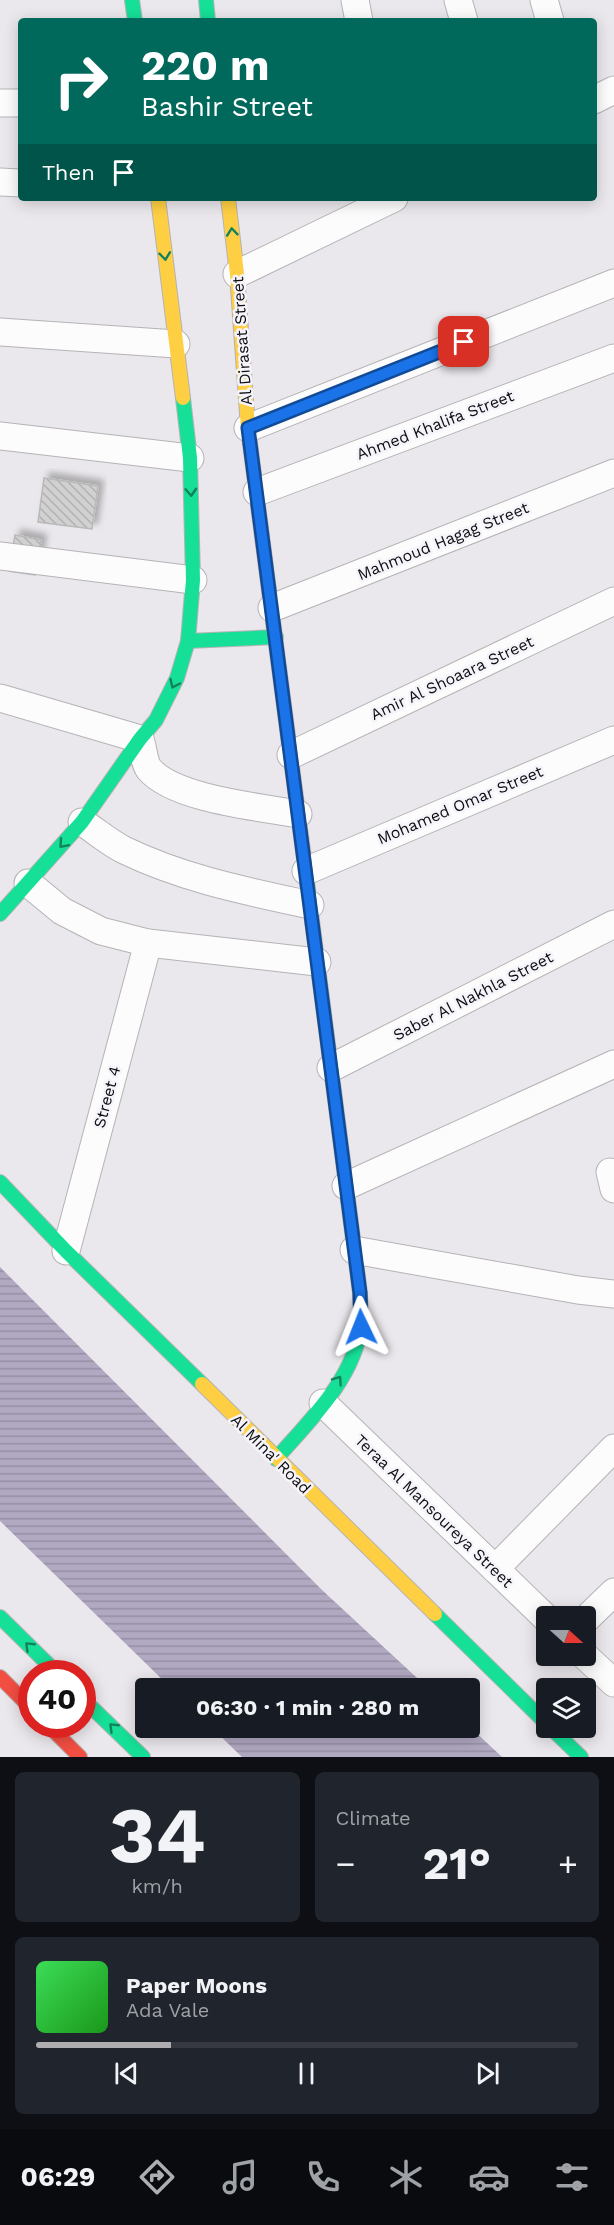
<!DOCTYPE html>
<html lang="en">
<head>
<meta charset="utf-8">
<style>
  :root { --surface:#171b24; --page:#20242c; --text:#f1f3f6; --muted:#9ea1a6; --line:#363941; --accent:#aeaeb1 }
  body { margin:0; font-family:"Work Sans",sans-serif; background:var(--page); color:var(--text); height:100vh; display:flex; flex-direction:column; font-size:22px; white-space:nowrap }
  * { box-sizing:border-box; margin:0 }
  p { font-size:20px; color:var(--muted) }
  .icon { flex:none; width:33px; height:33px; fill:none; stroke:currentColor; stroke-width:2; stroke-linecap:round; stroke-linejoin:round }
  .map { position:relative; height:1757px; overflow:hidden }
  .side { display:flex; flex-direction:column; gap:15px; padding:15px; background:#0d0f14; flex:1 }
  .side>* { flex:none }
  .guide { position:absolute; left:18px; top:18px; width:579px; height:183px; border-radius:6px; box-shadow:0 3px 15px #0003; background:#00695c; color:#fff; overflow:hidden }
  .needle { width:39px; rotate:111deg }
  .buttons { position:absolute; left:536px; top:1606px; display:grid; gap:12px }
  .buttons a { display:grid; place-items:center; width:60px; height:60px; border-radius:6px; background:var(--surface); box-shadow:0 3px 15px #0003; font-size:30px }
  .speed { position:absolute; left:18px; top:1660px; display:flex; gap:12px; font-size:30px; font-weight:700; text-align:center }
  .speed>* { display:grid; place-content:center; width:78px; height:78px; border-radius:50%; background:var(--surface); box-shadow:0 3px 15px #0003; line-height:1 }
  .speed .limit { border:9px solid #d22; background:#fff; color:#111 }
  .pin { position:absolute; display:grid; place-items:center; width:51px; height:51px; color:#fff; margin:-26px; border-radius:12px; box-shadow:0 3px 9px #0006 }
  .me { position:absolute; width:66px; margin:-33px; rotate:358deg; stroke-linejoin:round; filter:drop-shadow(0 0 4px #0008) }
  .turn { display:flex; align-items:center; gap:21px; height:126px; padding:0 24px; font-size:27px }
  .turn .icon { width:78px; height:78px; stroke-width:2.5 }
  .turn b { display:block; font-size:42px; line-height:51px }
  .then { display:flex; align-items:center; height:57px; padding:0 24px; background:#0003; gap:12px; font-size:22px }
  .big { font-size:45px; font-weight:700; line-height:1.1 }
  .side .card { flex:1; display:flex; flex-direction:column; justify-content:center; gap:9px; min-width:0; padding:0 21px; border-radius:9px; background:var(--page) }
  .side .dial { align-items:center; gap:0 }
  .dial b { font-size:78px; line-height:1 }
  .song { display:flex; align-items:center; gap:18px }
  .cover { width:72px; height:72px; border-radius:9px; background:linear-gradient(135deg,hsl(130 70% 55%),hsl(120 70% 35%)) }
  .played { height:6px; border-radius:3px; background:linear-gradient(90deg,var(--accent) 25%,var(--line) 25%) }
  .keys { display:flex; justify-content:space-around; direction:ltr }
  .heat { display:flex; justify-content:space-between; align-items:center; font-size:33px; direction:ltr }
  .side .tiles { flex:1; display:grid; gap:15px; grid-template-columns:1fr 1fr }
  .card:last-child { grid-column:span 2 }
  .trip { position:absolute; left:135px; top:1678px; width:345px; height:60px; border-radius:6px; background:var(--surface); box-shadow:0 3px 15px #0003; font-weight:700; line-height:60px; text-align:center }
  .dock { display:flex; height:96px; justify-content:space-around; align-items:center; background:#090b0e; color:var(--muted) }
  .dock .icon { width:42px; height:42px }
  .dock .selected { color:var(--accent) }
  .dock b { font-size:27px; color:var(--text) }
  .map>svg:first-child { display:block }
</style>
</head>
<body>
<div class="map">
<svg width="614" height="1757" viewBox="0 0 614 1757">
  <defs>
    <pattern id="water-rules" width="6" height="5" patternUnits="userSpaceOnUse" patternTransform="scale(1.5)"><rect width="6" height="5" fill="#b1a8c1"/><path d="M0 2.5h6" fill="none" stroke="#978fa5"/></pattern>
    <pattern id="building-back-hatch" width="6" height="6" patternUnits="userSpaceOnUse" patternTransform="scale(1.5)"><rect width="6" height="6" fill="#d1d1d1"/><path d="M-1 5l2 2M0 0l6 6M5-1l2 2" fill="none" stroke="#b2b2b2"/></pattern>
    <filter id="shadow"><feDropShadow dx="5.5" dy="-5.5" stdDeviation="3" flood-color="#0004"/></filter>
  </defs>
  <rect width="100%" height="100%" fill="#eae8ec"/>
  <g fill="url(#water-rules)">
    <path d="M 0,1267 L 322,1590 L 429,1689 L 172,1689 L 0,1521 Z"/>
    <path d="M 470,1727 L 502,1757 L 242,1757 L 212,1728 Z"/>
  </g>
  <g fill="url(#building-back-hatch)" stroke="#b9b9b9" stroke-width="1.5" filter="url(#shadow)">
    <path d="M 44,478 L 98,486 L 92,529 L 38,522 Z"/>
    <path d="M 15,535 L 41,540 L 35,575 L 9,571 Z"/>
  </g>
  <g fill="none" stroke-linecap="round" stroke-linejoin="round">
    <g stroke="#b5b3b6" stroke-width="29">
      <g id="street">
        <path d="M 355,0 L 359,21"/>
        <path d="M 458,0 L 464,21"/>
        <path d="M 544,0 L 550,21"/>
        <path d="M 594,100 L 614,90"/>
        <path d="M 0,103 L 21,103"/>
        <path d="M 0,182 L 21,183"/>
        <path d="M 237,274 L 394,198"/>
        <path d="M 0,332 L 176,344"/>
        <path d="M 248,428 L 614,283"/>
        <path d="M 0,436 L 190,458"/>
        <path d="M 257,492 L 614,358"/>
        <path d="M 0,556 L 193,580"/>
        <path d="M 272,608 L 614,473"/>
        <path d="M 0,698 L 140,739 C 143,747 144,763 149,769 C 174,799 260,807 298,814"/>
        <path d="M 291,755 L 614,601"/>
        <path d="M 82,822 C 96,831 110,843 124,850 C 184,879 246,891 310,905"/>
        <path d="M 306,871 L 614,740"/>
        <path d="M 28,883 L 62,911 L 101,931 L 148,943 L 317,962"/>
        <path d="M 331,1068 L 614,924"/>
        <path d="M 610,1172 L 614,1189"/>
        <path d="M 346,1186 L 614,1064"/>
        <path d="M 354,1250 L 578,1290 L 614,1294"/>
        <path d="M 66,1251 L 148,943"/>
        <path d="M 323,1403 L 546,1618"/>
        <path d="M 495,1569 L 614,1448"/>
        <path d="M 585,1620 L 614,1592"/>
        <path d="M 585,1656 L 614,1683"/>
      </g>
    </g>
    <g stroke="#b5b3b6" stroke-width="16">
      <g id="fast">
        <path d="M 132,0 L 135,21"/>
        <path d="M 206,0 L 208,21"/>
        <path d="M 188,641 L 276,637"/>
        <path d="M 0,914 L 82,822 L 140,739 L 156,720 L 177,678 L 188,641 L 193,580 L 190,458 L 183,398"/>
        <path d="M 0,1182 L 66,1251 L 202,1384"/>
        <path d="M 276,1459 C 309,1421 354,1379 361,1326 C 362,1315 360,1304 360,1293 L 306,874"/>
        <path d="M 435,1614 L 546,1723"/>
        <path d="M 0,1617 L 58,1674"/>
        <path d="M 82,1698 L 143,1757"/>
        <path d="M 551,1728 L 581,1757"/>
      </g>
    </g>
    <g stroke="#b5b3b6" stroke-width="16">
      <g id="slow">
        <path d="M 158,198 L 183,398"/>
        <path d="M 228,198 L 237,274 L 248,428 L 271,606"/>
        <path d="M 202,1384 L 435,1614"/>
      </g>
    </g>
    <g stroke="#b5b3b6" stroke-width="16">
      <g id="jam">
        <path d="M 271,606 L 306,874"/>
        <path d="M 0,1677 L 32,1709"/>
        <path d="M 48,1725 L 80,1757"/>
      </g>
    </g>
    <use href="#street" stroke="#fcfcfc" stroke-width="27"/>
    <use href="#fast" stroke="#16e098" stroke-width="14"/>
    <use href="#slow" stroke="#ffcf43" stroke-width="14"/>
    <use href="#jam" stroke="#f24e42" stroke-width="14"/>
  </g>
  <defs><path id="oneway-chevron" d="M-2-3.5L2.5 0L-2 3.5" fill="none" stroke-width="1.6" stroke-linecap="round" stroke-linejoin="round" transform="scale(1.5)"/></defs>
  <g stroke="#12825b">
    <use href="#oneway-chevron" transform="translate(232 232) rotate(-96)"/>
    <use href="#oneway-chevron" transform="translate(165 256) rotate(83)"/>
    <use href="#oneway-chevron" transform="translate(191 492) rotate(87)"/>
    <use href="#oneway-chevron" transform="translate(174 684) rotate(115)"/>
    <use href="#oneway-chevron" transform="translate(63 844) rotate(131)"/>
    <use href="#oneway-chevron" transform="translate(338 1380) rotate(-55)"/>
    <use href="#oneway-chevron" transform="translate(29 1646) rotate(-136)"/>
    <use href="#oneway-chevron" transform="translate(113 1727) rotate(-136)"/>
  </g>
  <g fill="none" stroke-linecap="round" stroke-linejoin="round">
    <g stroke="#114b97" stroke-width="15">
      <path id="route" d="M 361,1327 L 360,1293 L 248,428 L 464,342"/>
    </g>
    <use href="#route" stroke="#1a73e8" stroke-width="10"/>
  </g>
  <g text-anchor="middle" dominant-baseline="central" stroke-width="5" stroke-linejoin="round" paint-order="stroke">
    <g font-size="16" fill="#0e0e10" stroke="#f6f4fb">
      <text transform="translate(242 341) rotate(-94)">Al Dirasat Street</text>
      <text transform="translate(435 425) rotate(-21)">Ahmed Khalifa Street</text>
      <text transform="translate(443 541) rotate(-22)">Mahmoud Hagag Street</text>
      <text transform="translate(452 678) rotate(-25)">Amir Al Shoaara Street</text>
      <text transform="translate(460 805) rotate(-23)">Mohamed Omar Street</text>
      <text transform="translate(473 996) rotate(-27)">Saber Al Nakhla Street</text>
      <text transform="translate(107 1097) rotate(-75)">Street 4</text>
      <text transform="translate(271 1454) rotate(45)">Al Mina' Road</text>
      <text transform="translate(434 1511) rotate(44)">Teraa Al Mansoureya Street</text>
    </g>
  </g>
</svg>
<div class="buttons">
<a><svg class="needle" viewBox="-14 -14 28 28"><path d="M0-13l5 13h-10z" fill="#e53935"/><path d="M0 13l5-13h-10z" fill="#9ea1a6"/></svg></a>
<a><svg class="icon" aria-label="layers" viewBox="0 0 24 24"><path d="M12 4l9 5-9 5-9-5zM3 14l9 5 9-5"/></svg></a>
</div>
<div class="speed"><div class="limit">40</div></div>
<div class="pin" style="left:464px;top:342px;background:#d93025"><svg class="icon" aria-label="arrive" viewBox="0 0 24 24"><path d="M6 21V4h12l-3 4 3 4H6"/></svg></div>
<svg class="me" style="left:361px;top:1327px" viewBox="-20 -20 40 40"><path d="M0-17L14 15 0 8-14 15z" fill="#1a73e8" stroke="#fff" stroke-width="4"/></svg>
<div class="trip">06:30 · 1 min · 280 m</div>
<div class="guide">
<div class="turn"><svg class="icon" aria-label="right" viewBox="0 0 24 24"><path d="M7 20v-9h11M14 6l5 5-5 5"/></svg><div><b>220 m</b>Bashir Street</div></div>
<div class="then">Then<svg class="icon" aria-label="arrive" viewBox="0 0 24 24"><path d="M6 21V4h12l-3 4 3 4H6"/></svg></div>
</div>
</div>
<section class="side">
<div class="tiles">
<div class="card dial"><b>34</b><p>km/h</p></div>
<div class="card"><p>Climate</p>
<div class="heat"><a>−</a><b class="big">21°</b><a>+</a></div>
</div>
<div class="card">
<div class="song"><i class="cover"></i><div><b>Paper Moons</b><p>Ada Vale</p></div></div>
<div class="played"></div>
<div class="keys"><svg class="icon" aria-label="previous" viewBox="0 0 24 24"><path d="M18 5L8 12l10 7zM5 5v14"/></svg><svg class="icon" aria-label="pause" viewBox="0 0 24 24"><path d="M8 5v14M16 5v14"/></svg><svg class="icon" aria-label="next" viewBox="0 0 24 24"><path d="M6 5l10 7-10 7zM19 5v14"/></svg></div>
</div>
</div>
</section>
<nav class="dock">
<b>06:29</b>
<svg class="icon selected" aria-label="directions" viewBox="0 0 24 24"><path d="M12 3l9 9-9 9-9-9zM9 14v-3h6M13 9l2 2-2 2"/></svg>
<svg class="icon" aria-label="music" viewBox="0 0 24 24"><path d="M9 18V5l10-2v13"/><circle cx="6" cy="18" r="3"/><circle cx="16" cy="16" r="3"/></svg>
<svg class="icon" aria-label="phone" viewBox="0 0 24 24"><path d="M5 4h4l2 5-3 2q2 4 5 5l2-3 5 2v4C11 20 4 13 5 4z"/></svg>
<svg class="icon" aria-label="climate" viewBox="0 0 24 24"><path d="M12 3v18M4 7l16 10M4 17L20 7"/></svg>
<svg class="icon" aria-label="car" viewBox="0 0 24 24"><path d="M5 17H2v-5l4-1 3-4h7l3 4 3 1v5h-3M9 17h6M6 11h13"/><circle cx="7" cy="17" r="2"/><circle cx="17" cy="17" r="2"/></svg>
<svg class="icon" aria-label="filters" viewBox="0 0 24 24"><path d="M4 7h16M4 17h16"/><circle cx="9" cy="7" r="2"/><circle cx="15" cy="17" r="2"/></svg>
</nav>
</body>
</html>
